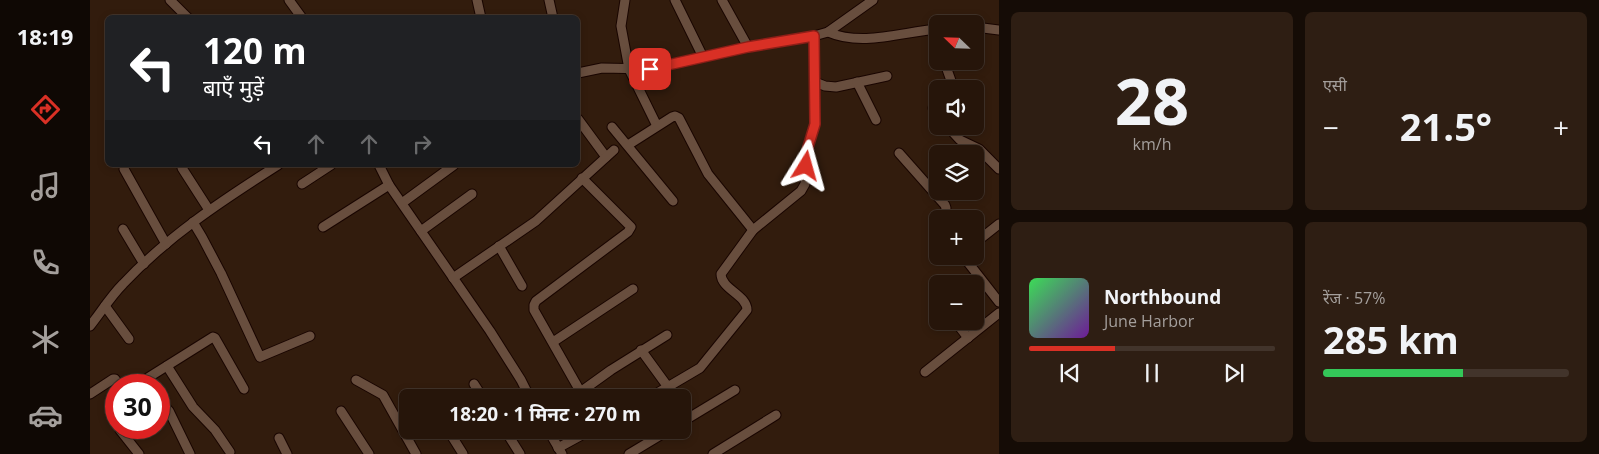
<!DOCTYPE html>
<html lang="hi">
<head>
<meta charset="utf-8">
<style>
  :root { --surface:#26150a; --page:#2e1e13; --text:#f1f3f6; --muted:#a49f9c; --line:#42342b; --accent:#d93025 }
  body { margin:0; font-family:"Open Sans","Noto Sans Devanagari",sans-serif; background:var(--page); color:var(--text); height:100vh; display:flex; flex-direction:column; font-size:19px; white-space:nowrap }
  * { box-sizing:border-box; margin:0 }
  p { font-size:16px; color:var(--muted) }
  .icon { flex:none; width:28px; height:28px; fill:none; stroke:currentColor; stroke-width:2; stroke-linecap:round; stroke-linejoin:round }
  .map { position:relative; flex:1; overflow:hidden }
  .sheet { display:flex; flex-direction:column; gap:12px; padding:12px; background:#150c06; width:600px }
  .sheet>* { flex:none }
  .guide { position:absolute; left:15px; top:15px; width:475px; height:152px; border-radius:8px; box-shadow:0 2px 8px #0003,0 0 0 1px var(--line); background:#202124; color:#fff; overflow:hidden }
  .needle { width:32px; rotate:293deg }
  .tools { position:absolute; left:839px; top:15px; display:grid; gap:10px }
  .tools a { display:grid; place-items:center; width:55px; height:55px; border-radius:8px; background:var(--surface); box-shadow:0 2px 8px #0003,0 0 0 1px var(--line); font-size:25px }
  .speed { position:absolute; left:15px; top:374px; display:flex; gap:10px; font-size:25px; font-weight:700; text-align:center }
  .speed>* { display:grid; place-content:center; width:65px; height:65px; border-radius:50%; background:var(--surface); box-shadow:0 2px 8px #0003,0 0 0 1px var(--line); line-height:1 }
  .speed .limit { border:8px solid #d22; background:#fff; color:#111 }
  .pin { position:absolute; display:grid; place-items:center; width:42px; height:42px; color:#fff; margin:-21px; border-radius:10px; box-shadow:0 2px 8px #0006 }
  .me { position:absolute; width:55px; margin:-28px; rotate:8deg; stroke-linejoin:round; filter:drop-shadow(0 0 4px #0008) }
  .turn { display:flex; align-items:center; gap:18px; height:105px; padding:0 15px; font-size:22px }
  .turn .icon { width:65px; height:65px; stroke-width:2.5 }
  .turn b { display:block; font-size:35px; line-height:42px }
  .lanes { display:flex; align-items:center; height:48px; padding:0 15px; background:#0003; justify-content:center; gap:25px; direction:ltr }
  .lanes .off { opacity:.35 }
  .big { font-size:38px; font-weight:700; line-height:1.1 }
  .sheet .card { flex:1; display:flex; flex-direction:column; justify-content:center; gap:8px; min-width:0; padding:0 18px; border-radius:8px; background:var(--page) }
  .sheet .dial { align-items:center; gap:0 }
  .dial b { font-size:65px; line-height:1 }
  .song { display:flex; align-items:center; gap:15px }
  .cover { width:60px; height:60px; border-radius:8px; background:linear-gradient(135deg,hsl(130 70% 55%),hsl(280 70% 35%)) }
  .played { height:5px; border-radius:2px; background:linear-gradient(90deg,var(--accent) 35%,var(--line) 35%) }
  .keys { display:flex; justify-content:space-around; direction:ltr }
  .heat { display:flex; justify-content:space-between; align-items:center; font-size:28px; direction:ltr }
  .charge { height:8px; border-radius:4px; background:linear-gradient(90deg,#34c759 57%,var(--line) 0) }
  .sheet .tiles { flex:1; display:grid; gap:12px; grid-template-columns:repeat(2,1fr) }
  .trip { position:absolute; left:309px; top:389px; width:292px; height:50px; border-radius:8px; background:var(--surface); box-shadow:0 2px 8px #0003,0 0 0 1px var(--line); font-weight:700; line-height:50px; text-align:center }
  main { display:flex; flex:1; min-height:0 }
  .tabs { display:flex; flex-direction:column; width:90px; justify-content:space-around; align-items:center; background:#0f0804; color:var(--muted) }
  .tabs .icon { width:35px; height:35px }
  .tabs .selected { color:var(--accent) }
  .tabs b { font-size:22px; color:var(--text) }
  .map>svg:first-child { display:block }
</style>
</head>
<body>
<main>
<nav class="tabs">
<b>18:19</b>
<svg class="icon selected" aria-label="directions" viewBox="0 0 24 24"><path d="M12 3l9 9-9 9-9-9zM9 14v-3h6M13 9l2 2-2 2"/></svg>
<svg class="icon" aria-label="music" viewBox="0 0 24 24"><path d="M9 18V5l10-2v13"/><circle cx="6" cy="18" r="3"/><circle cx="16" cy="16" r="3"/></svg>
<svg class="icon" aria-label="phone" viewBox="0 0 24 24"><path d="M5 4h4l2 5-3 2q2 4 5 5l2-3 5 2v4C11 20 4 13 5 4z"/></svg>
<svg class="icon" aria-label="climate" viewBox="0 0 24 24"><path d="M12 3v18M4 7l16 10M4 17L20 7"/></svg>
<svg class="icon" aria-label="car" viewBox="0 0 24 24"><path d="M5 17H2v-5l4-1 3-4h7l3 4 3 1v5h-3M9 17h6M6 11h13"/><circle cx="7" cy="17" r="2"/><circle cx="17" cy="17" r="2"/></svg>
</nav>
<div class="map">
<svg width="909" height="454" viewBox="0 0 909 454">
  <rect width="100%" height="100%" fill="#321c0d"/>
  <g fill="none" stroke-linecap="round" stroke-linejoin="round">
    <g stroke="#190500" stroke-width="11">
      <g id="minor">
        <path d="M 80,0 L 98,18"/>
        <path d="M 199,0 L 212,18"/>
        <path d="M 387,0 L 391,18"/>
        <path d="M 459,0 L 463,18"/>
        <path d="M 535,0 L 531,26 L 539,69 L 567,126"/>
        <path d="M 585,0 L 613,57"/>
        <path d="M 632,0 L 658,47"/>
        <path d="M 885,27 L 909,30"/>
        <path d="M 842,29 L 848,45"/>
        <path d="M 738,32 C 772,47 812,32 848,29"/>
        <path d="M 854,61 L 864,89"/>
        <path d="M 488,73 L 512,68 L 559,69 L 658,47 L 724,36 L 738,32 L 783,0"/>
        <path d="M 725,82 L 735,86 L 746,87 L 797,76"/>
        <path d="M 767,82 L 786,120"/>
        <path d="M 843,108 L 848,113"/>
        <path d="M 488,119 L 516,157"/>
        <path d="M 857,126 L 870,140 L 889,149 L 909,169"/>
        <path d="M 522,127 L 583,201"/>
        <path d="M 538,145 L 582,117 L 585,116 L 589,118 L 618,174 L 663,230"/>
        <path d="M 809,153 L 855,205 L 856,208 L 855,219"/>
        <path d="M 289,165 L 299,185 L 400,331 L 431,380 L 440,398"/>
        <path d="M 92,168 L 119,210"/>
        <path d="M 34,169 L 76,244"/>
        <path d="M 212,184 L 241,165"/>
        <path d="M 312,203 L 364,165"/>
        <path d="M 103,222 L 112,237 L 131,273 L 170,357 L 220,336"/>
        <path d="M 233,227 L 299,185"/>
        <path d="M 33,229 L 54,264"/>
        <path d="M 331,231 L 382,194"/>
        <path d="M 885,243 L 909,224"/>
        <path d="M 409,246 L 432,286"/>
        <path d="M 873,256 L 909,302"/>
        <path d="M 363,278 L 446,221 L 524,150"/>
        <path d="M 844,295 L 848,300"/>
        <path d="M 15,306 L 39,339"/>
        <path d="M 865,321 L 878,338"/>
        <path d="M 0,326 C 11,312 21,296 33,284 C 78,236 133,200 188,165"/>
        <path d="M 463,342 L 543,289"/>
        <path d="M 551,350 L 578,387"/>
        <path d="M 77,366 L 103,407 L 125,430 L 140,452"/>
        <path d="M 835,372 L 909,313"/>
        <path d="M 266,380 L 293,395 L 326,454"/>
        <path d="M 384,384 L 393,398"/>
        <path d="M 37,385 L 56,379 L 123,337 L 125,338 L 154,389"/>
        <path d="M 490,391 L 444,310 L 444,305 L 446,301 L 538,232 L 541,227 L 492,178"/>
        <path d="M 0,394 L 23,379 L 25,379 L 29,385"/>
        <path d="M 482,398 L 521,370 L 577,335"/>
        <path d="M 559,398 L 610,368 L 657,310 C 657,295 631,289 631,274 L 663,230 L 711,191 L 715,184 L 718,147 L 725,124 L 724,36"/>
        <path d="M 69,400 L 79,411 L 100,454"/>
        <path d="M 251,411 L 279,454"/>
        <path d="M 592,422 L 645,390"/>
        <path d="M 30,428 L 30,430 L 49,454"/>
        <path d="M 358,430 L 373,454"/>
        <path d="M 415,430 L 430,454"/>
        <path d="M 458,430 L 472,454"/>
        <path d="M 189,438 L 197,454"/>
        <path d="M 468,448 L 501,430"/>
        <path d="M 539,454 L 579,430"/>
        <path d="M 623,454 L 686,415"/>
      </g>
    </g>
    <use href="#minor" stroke="#684e3e" stroke-width="9"/>
  </g>
  <g fill="none" stroke-linecap="round" stroke-linejoin="round">
    <g stroke="#8d1f18" stroke-width="12">
      <path id="route" d="M 560,69 L 658,47 L 724,36 L 725,124 L 718,147 L 716,166"/>
    </g>
    <use href="#route" stroke="#d93025" stroke-width="9"/>
  </g>
</svg>
<div class="tools">
<a><svg class="needle" viewBox="-14 -14 28 28"><path d="M0-13l5 13h-10z" fill="#e53935"/><path d="M0 13l5-13h-10z" fill="#a49f9c"/></svg></a>
<a><svg class="icon" aria-label="sound" viewBox="0 0 24 24"><path d="M4 9h4l5-4v14l-5-4H4zM17 9q2 3 0 6"/></svg></a>
<a><svg class="icon" aria-label="layers" viewBox="0 0 24 24"><path d="M12 4l9 5-9 5-9-5zM3 14l9 5 9-5"/></svg></a>
<a>+</a>
<a>−</a>
</div>
<div class="speed"><div class="limit">30</div></div>
<div class="pin" style="left:560px;top:69px;background:#d93025"><svg class="icon" aria-label="arrive" viewBox="0 0 24 24"><path d="M6 21V4h12l-3 4 3 4H6"/></svg></div>
<svg class="me" style="left:716px;top:166px" viewBox="-20 -20 40 40"><path d="M0-17L14 15 0 8-14 15z" fill="#d93025" stroke="#fff" stroke-width="4"/></svg>
<div class="trip">18:20 · 1 मिनट · 270 m</div>
<div class="guide">
<div class="turn"><svg class="icon" aria-label="left" viewBox="0 0 24 24"><path d="M17 20v-9H6M10 6l-5 5 5 5"/></svg><div><b>120 m</b>बाएँ मुड़ें</div></div>
<div class="lanes"><svg class="icon" aria-label="left" viewBox="0 0 24 24"><path d="M17 20v-9H6M10 6l-5 5 5 5"/></svg><svg class="icon off" aria-label="ahead" viewBox="0 0 24 24"><path d="M12 20V5M6 11l6-6 6 6"/></svg><svg class="icon off" aria-label="ahead" viewBox="0 0 24 24"><path d="M12 20V5M6 11l6-6 6 6"/></svg><svg class="icon off" aria-label="right" viewBox="0 0 24 24"><path d="M7 20v-9h11M14 6l5 5-5 5"/></svg></div>
</div>
</div>
<section class="sheet">
<div class="tiles">
<div class="card dial"><b>28</b><p>km/h</p></div>
<div class="card"><p>एसी</p>
<div class="heat"><a>−</a><b class="big">21.5°</b><a>+</a></div>
</div>
<div class="card">
<div class="song"><i class="cover"></i><div><b>Northbound</b><p>June Harbor</p></div></div>
<div class="played"></div>
<div class="keys"><svg class="icon" aria-label="previous" viewBox="0 0 24 24"><path d="M18 5L8 12l10 7zM5 5v14"/></svg><svg class="icon" aria-label="pause" viewBox="0 0 24 24"><path d="M8 5v14M16 5v14"/></svg><svg class="icon" aria-label="next" viewBox="0 0 24 24"><path d="M6 5l10 7-10 7zM19 5v14"/></svg></div>
</div>
<div class="card"><p>रेंज · 57%</p><b class="big">285 km</b><div class="charge"></div></div>
</div>
</section>
</main>
</body>
</html>
